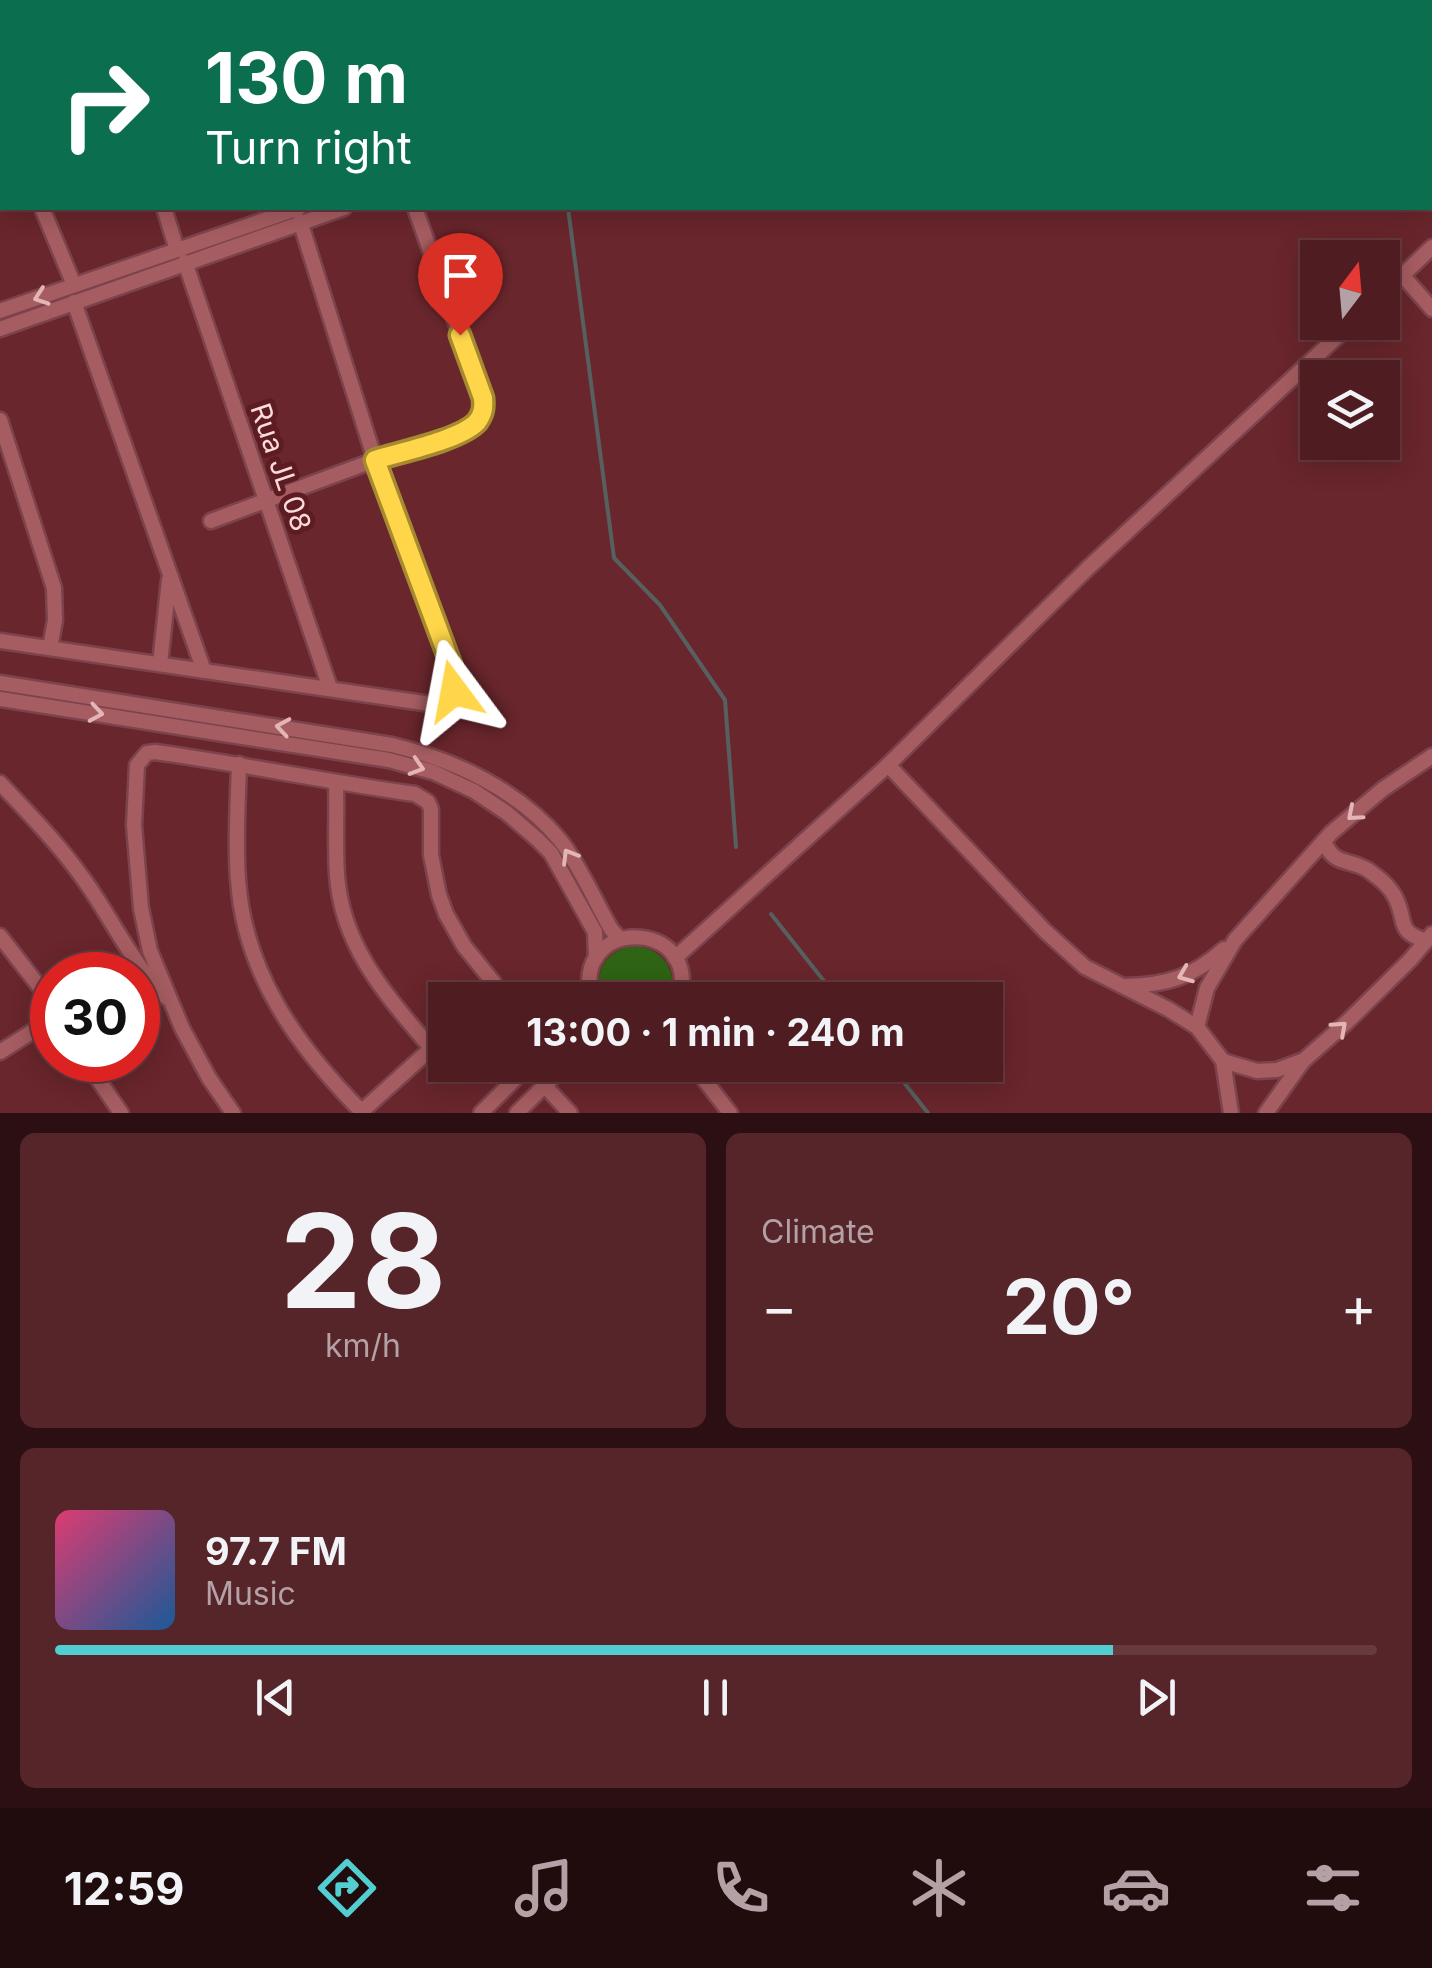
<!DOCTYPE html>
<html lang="en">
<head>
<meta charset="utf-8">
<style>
  :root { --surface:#4f1c21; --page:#55252a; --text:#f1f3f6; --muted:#b3a1a5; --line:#663a3f; --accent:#52cdd0 }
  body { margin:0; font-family:Inter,sans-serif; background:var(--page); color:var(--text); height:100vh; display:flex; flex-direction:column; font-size:38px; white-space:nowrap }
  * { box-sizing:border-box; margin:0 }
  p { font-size:32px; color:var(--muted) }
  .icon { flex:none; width:55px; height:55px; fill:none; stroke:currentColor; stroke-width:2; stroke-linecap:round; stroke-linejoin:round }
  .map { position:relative; height:1113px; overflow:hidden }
  .sheet { display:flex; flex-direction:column; gap:20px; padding:20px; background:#2b0f12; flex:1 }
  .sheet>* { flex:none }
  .banner { position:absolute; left:0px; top:0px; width:1432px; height:210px; box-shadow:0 5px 25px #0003,0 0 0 2px var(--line); background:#0b6e4f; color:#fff; overflow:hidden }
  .needle { width:65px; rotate:16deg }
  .fabs { position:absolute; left:1300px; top:240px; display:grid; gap:20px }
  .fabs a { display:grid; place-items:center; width:100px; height:100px; border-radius:0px; background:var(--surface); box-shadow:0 5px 25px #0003,0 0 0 2px var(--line); font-size:50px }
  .speed { position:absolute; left:30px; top:952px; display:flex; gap:20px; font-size:50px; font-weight:700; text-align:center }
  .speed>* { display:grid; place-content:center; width:130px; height:130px; border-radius:50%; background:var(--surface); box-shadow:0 5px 25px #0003,0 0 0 2px var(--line); line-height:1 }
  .speed .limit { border:15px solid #d22; background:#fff; color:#111 }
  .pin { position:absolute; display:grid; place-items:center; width:85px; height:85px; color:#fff; margin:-102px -42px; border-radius:50% 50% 50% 0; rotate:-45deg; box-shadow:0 0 10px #0007 }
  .pin .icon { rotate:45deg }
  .me { position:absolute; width:110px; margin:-55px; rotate:347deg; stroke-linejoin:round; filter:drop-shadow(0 0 8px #0008) }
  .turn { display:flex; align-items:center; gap:35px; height:210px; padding:0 40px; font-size:45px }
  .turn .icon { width:130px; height:130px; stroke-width:2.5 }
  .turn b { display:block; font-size:70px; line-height:85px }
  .big { font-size:75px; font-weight:700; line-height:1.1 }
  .sheet .tile { flex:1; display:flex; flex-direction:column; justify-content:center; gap:15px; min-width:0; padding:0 35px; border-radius:15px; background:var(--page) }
  .sheet .dial { align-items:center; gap:0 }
  .dial b { font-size:130px; line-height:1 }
  .song { display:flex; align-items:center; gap:30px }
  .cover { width:120px; height:120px; border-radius:15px; background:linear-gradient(135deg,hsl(340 70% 55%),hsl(210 70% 35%)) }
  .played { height:10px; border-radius:5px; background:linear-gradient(90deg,var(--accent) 80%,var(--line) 80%) }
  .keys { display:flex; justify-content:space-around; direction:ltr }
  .heat { display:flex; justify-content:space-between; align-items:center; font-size:55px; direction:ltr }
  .sheet .tiles { flex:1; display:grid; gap:20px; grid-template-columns:1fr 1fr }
  .tile:last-child { grid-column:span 2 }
  .trip { position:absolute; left:428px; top:982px; width:575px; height:100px; border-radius:0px; background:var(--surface); box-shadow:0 5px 25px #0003,0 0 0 2px var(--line); font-weight:700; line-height:100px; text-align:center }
  .menu { display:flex; height:160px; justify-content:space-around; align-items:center; background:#200b0d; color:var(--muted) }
  .menu .icon { width:70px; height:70px }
  .menu .current { color:var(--accent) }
  .menu b { font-size:45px; color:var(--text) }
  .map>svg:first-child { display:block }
</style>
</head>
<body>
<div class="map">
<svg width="1432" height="1113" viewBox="0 0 1432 1113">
  <rect width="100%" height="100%" fill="#69262c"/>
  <path fill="#2e6413" d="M 631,946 C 662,946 680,971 669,1000 L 602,1000 C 593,974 604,952 631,946 Z"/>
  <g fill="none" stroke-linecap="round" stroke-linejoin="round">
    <g stroke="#576060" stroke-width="4">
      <path d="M 516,0 L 517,2"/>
      <path d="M 568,208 L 614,558 L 660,605 L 725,700 L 736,847"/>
      <path d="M 771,914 L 839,1000"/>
      <path d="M 890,1065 L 928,1113"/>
    </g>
    <g stroke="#7c434c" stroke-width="19">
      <g id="minor">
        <path d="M 0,0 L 2,44"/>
        <path d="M 115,0 L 115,2"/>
        <path d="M 1257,0 L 1261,2"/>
        <path d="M 1293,0 L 1298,2"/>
        <path d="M 1370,0 L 1370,2"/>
        <path d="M 1430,77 L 1432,78"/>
        <path d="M 1430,102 L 1432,103"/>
        <path d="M 42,208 L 74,285"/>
        <path d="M 164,208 L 177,250"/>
        <path d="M 185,262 L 330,688"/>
        <path d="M 1403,276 L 1432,309"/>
        <path d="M 1382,295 L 1432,247"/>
        <path d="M 74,302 L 204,671"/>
        <path d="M 0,311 L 299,208"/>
        <path d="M 0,329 L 344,208"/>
        <path d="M 0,420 L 54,588 L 55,620 L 50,648"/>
        <path d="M 211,521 L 375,460 L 455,435 L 479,420 L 484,410 L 483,399 L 415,208"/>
        <path d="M 0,641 L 444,706 L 451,700 L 456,678 L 375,460 L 300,221"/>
        <path d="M 160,664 L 169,580"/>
        <path d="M 0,683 L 392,745 C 455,760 518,790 560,840 C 578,862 596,903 611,929 L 620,939"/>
        <path d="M 0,699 L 389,760 L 433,772 L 474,791 L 507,813 L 537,839 L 551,853 L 595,932 L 596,958"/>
        <path d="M 239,764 C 238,802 235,841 238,879 C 244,973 297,1046 361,1111"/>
        <path d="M 888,765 L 1045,931 L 1085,967 L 1168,1009 L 1197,1027 L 1223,1061 L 1231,1113"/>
        <path d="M 0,783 C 28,813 58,843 82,877 C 111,916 131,964 167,998"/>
        <path d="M 336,783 C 337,813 335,845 337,875 C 342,947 387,996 431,1048"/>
        <path d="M 1324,841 C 1334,867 1349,858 1368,870 C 1379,878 1390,886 1396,899 C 1407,922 1396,931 1426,941"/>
        <path d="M 0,936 L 52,1003"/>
        <path d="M 675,958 L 888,765 L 1088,568 L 1353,322"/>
        <path d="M 1126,986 C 1167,985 1193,977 1224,949"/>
        <path d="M 592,1000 C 569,916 703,917 679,1000"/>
        <path d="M 1197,1027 L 1207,988 L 1235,940 L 1331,833 L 1383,789 L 1432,756"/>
        <path d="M 0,1052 L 52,1019"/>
        <path d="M 85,1060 L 121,1113"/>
        <path d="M 1223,1061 L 1257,1071 L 1277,1070 L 1304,1060 L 1346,1023 L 1410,960 L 1432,934"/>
        <path d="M 693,1065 L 730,1113"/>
        <path d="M 545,1086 L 570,1113"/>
        <path d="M 233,1113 L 209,1078 L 182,1028 L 150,951 L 141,908 L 134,825 L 137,765 L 147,753 L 155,752 C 242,764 328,782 415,794 L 428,802 L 431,809 L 431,855 L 439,895 L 446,914 L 464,946 L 494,983 L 492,995 L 486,1000"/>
        <path d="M 360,1113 L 445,1036"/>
        <path d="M 481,1113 L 529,1065"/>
        <path d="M 517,1113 L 565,1065"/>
        <path d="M 1266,1113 L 1303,1061"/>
      </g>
    </g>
    <path stroke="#9c6468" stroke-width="2.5" stroke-dasharray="10 5" stroke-linecap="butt" d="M 115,975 L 126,967"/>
    <use href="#minor" stroke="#a65d61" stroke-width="14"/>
  </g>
  <defs><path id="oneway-chevron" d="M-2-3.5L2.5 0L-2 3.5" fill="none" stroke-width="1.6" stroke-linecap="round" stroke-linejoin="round" transform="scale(2.5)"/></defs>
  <g stroke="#e3b5b6">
    <use href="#oneway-chevron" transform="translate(41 297) rotate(161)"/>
    <use href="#oneway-chevron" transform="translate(96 713) rotate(9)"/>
    <use href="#oneway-chevron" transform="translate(283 727) rotate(-171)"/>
    <use href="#oneway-chevron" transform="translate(417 767) rotate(17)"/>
    <use href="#oneway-chevron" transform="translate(1354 814) rotate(139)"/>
    <use href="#oneway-chevron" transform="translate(569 856) rotate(-121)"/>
    <use href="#oneway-chevron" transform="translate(1185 975) rotate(158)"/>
    <use href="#oneway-chevron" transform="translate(1340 1028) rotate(-42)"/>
  </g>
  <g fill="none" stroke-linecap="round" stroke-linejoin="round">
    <g stroke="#a68a30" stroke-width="25">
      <path id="route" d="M 454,691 L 456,678 L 375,460 C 400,452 460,440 477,422 C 483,414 484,408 483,398 L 460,335"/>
    </g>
    <use href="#route" stroke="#ffd54a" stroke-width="18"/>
  </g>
  <g text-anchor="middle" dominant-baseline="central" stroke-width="10" stroke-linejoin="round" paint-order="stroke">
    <g font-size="28" fill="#fddbdb" stroke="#5d1b22">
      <text transform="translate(281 467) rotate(71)">Rua JL 08</text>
    </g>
  </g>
</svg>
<div class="fabs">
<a><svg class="needle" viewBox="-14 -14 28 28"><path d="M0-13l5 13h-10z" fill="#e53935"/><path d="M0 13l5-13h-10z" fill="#b3a1a5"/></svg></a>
<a><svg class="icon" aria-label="layers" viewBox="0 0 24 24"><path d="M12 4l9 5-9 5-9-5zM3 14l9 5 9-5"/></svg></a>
</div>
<div class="speed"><div class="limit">30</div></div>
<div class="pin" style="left:460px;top:335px;background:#d93025"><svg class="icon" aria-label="arrive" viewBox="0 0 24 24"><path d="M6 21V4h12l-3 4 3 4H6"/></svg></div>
<svg class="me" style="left:454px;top:691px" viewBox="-20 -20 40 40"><path d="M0-17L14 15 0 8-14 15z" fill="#ffd54a" stroke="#fff" stroke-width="4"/></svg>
<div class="trip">13:00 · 1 min · 240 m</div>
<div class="banner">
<div class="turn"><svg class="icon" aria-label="right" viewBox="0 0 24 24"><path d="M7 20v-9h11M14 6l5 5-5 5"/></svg><div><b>130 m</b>Turn right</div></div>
</div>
</div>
<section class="sheet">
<div class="tiles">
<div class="tile dial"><b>28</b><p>km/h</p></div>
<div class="tile"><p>Climate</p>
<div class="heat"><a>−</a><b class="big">20°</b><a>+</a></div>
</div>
<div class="tile">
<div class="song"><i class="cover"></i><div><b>97.7 FM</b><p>Music</p></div></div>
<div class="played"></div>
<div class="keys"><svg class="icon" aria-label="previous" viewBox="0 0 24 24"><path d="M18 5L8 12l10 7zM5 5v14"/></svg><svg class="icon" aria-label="pause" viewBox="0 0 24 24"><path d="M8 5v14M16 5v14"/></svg><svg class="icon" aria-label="next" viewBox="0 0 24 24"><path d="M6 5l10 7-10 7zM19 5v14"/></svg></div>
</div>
</div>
</section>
<nav class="menu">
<b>12:59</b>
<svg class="icon current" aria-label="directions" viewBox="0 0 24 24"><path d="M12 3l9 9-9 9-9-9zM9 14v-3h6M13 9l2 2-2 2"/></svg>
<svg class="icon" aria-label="music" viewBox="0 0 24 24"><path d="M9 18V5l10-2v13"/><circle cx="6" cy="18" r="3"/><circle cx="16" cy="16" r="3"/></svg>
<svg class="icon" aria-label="phone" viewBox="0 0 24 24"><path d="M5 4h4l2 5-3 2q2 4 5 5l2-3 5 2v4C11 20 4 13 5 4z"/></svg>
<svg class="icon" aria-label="climate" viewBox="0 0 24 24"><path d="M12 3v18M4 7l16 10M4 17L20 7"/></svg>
<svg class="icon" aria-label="car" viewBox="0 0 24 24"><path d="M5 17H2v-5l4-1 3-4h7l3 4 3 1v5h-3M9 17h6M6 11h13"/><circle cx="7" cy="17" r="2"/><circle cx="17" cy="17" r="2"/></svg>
<svg class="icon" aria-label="filters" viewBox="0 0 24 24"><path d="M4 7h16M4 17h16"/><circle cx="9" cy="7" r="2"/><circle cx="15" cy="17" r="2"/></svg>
</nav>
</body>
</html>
